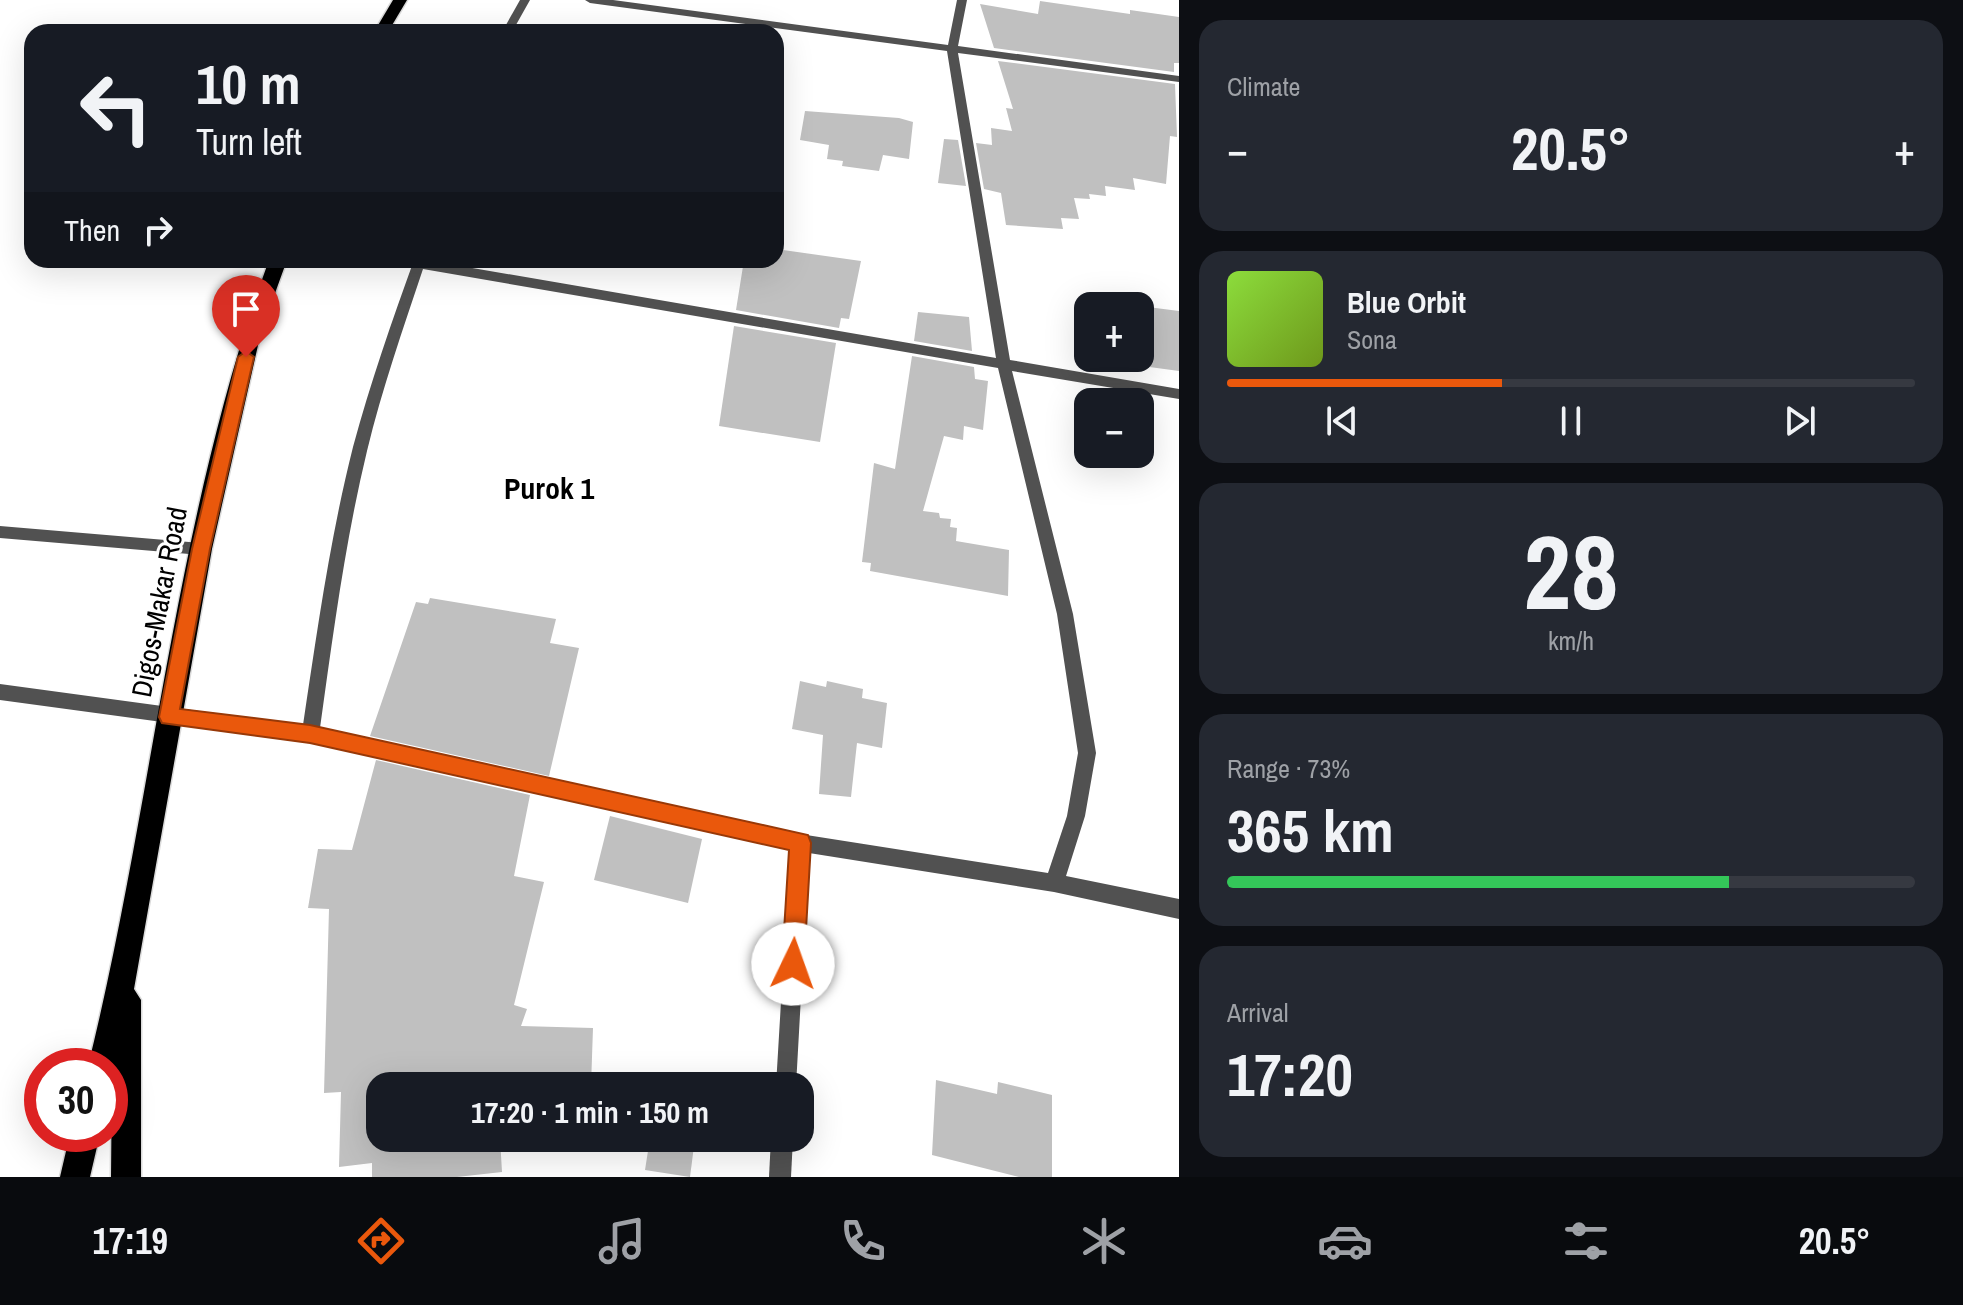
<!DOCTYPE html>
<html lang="en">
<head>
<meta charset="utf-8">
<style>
  :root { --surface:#171b24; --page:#242831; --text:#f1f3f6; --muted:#9ea1a6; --line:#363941; --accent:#ea580c }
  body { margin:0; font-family:"Archivo Narrow",sans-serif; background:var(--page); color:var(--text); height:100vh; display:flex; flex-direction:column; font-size:30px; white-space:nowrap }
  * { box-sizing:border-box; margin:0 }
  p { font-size:26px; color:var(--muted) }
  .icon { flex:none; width:44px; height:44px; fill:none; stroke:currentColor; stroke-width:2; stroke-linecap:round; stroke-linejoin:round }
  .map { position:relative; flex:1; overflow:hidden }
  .details { display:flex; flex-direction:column; gap:20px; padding:20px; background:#0d0f14; width:784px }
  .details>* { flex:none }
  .guide { position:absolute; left:24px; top:24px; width:760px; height:244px; border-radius:24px; box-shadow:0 8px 32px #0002; background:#171b24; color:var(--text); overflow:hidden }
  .buttons { position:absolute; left:1074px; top:292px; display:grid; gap:16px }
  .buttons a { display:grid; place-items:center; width:80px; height:80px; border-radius:16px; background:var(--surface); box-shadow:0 8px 32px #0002; font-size:40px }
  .speed { position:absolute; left:24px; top:1048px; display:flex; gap:16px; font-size:40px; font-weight:700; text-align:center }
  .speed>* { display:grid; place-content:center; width:104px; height:104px; border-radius:50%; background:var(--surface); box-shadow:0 8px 32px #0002; line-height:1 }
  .speed .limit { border:12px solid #d22; background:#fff; color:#111 }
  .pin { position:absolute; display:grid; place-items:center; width:68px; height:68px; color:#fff; margin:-82px -34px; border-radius:50% 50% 50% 0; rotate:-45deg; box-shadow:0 0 8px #0007 }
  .pin .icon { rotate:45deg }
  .me { position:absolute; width:88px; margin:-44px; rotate:3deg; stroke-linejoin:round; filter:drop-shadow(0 0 6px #0008) }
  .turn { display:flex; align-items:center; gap:28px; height:168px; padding:0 40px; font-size:36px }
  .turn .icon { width:104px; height:104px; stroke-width:2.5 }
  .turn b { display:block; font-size:56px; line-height:68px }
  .then { display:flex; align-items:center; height:76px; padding:0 40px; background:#0003; gap:16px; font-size:30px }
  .big { font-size:60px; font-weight:700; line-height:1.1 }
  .details .tile { flex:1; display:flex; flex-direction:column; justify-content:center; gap:12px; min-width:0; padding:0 28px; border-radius:24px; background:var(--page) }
  .details .dial { align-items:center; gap:0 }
  .dial b { font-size:104px; line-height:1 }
  .song { display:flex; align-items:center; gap:24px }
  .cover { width:96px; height:96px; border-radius:12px; background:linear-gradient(135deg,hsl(90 70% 55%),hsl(80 70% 35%)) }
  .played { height:8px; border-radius:4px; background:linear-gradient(90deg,var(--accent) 40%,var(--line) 40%) }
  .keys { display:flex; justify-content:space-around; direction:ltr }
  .heat { display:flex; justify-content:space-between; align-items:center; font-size:44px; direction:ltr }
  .charge { height:12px; border-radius:6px; background:linear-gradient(90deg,#34c759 73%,var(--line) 0) }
  .trip { position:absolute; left:366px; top:1072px; width:448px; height:80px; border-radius:24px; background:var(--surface); box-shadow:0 8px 32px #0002; font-weight:700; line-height:80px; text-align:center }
  .menu { display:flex; height:128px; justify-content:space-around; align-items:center; background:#090b0e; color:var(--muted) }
  .menu .icon { width:56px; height:56px }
  .menu .selected { color:var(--accent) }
  .menu b { font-size:36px; color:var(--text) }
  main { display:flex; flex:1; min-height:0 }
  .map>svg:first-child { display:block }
</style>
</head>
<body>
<main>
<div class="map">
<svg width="1179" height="1177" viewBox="0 0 1179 1177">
  <rect width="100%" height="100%" fill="#fff"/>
  <g fill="#c0c0c0">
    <path d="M 1040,1 L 1130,14 L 1130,10 L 1179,17 L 1179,63 L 1174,63 L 1174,72 L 994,48 L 980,4 L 1038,14 Z"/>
    <path d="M 998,61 L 1175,84 L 1177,137 L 1170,136 L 1166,184 L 1133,178 L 1135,190 L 1105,186 L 1106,196 L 1089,194 L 1090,199 L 1074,198 L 1079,219 L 1061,218 L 1063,229 L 1006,225 L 1001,193 L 984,189 L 976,143 L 992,145 L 991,128 L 1012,131 L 1006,108 L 1013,109 Z"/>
    <path d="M 805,111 L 899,118 L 913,122 L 909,159 L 883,155 L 879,171 L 842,166 L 843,161 L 827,159 L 829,145 L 800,140 Z"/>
    <path d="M 944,139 L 958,140 L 966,186 L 938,183 Z"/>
    <path d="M 776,249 L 861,261 L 849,319 L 841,318 L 839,328 L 736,310 L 744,260 L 776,260 Z"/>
    <path d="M 1079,298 L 1140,306 L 1088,306 L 1088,358 L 1140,358 L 1140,306 L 1179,311 L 1179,371 L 1083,358 Z"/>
    <path d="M 918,312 L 969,317 L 972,351 L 914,341 Z"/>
    <path d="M 734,326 L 836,343 L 820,442 L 719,426 Z"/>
    <path d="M 912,356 L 974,367 L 975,379 L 988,381 L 983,430 L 964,426 L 963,440 L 944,436 L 923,511 L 939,513 L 940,518 L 951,519 L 950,527 L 957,528 L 956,541 L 1009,550 L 1008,596 L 870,571 L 871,563 L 862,562 L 874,463 L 895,469 Z"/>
    <path d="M 430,598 L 556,619 L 550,643 L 579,648 L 549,776 L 370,736 L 416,602 L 428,604 Z"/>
    <path d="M 800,681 L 826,687 L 827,681 L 863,689 L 862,698 L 887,703 L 882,748 L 857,743 L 851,797 L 819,794 L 823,735 L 792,729 Z"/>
    <path d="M 376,760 L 530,795 L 514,876 L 544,882 L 514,1005 L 527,1009 L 521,1026 L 593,1028 L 591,1086 L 380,1086 L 380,1138 L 500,1138 L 502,1172 L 457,1177 L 372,1177 L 372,1163 L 339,1167 L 341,1092 L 324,1093 L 329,909 L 308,908 L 318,849 L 352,850 Z"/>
    <path d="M 610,816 L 702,839 L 688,903 L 594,880 Z"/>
    <path d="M 936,1080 L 997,1094 L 998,1082 L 1052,1095 L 1052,1177 L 1019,1177 L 932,1155 Z"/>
    <path d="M 650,1138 L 695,1138 L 690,1177 L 645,1170 Z"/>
  </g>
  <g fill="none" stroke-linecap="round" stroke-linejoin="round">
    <g stroke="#dbdbdb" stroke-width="3">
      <g id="trunk">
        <path d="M 393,0 L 407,0 L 388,32 L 374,32 Z"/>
        <path d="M 269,260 L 287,260 L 261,332 L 212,549 L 134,989 L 141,1000 L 141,1177 L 111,1177 L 112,1075 L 110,1077 L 110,1066 L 88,1066 C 154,800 174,519 269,260 Z"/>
        <path d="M 70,1134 L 100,1134 L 90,1177 L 60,1177 Z"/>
      </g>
    </g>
    <path fill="#515151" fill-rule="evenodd" d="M 0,526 L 201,543 L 207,544 L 209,549 L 207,554 L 201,555 L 0,538 Z"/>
    <g fill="#515151" fill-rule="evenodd">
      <path d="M 520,0 L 530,0 L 512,32 L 502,32 Z"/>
      <path d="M 585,0 L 613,0 L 948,45 L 957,0 L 967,0 L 958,46 L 1179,76 L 1179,82 L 958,53 L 1010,360 L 1179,389 L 1179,399 L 1012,371 L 1073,614 L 1096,753 L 1085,816 L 1066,876 L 1179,899 L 1179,919 L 1054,892 L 809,853 L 796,1086 L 776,1086 L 790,850 L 310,742 L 0,700 L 0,684 L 303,725 C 317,632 330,538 353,447 C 370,384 392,321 414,260 L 426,260 L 996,358 L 947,51 L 590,3 ZM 423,269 L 998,368 L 1057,614 L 1078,753 L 1067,816 L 1048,873 L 800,834 L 320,728 C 333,635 345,542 367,451 C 382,389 403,329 423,269 Z"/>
      <path d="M 771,1138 L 793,1138 L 791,1177 L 769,1177 Z"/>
    </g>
    <use href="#trunk" fill="#000" fill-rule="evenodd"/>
  </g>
  <path fill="#ea580c" stroke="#983908" stroke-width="2" d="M 246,351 L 254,357 L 210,549 L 180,709 L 310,725 L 808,835 L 811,843 L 804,964 L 801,972 L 793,975 L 785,972 L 782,964 L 789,850 L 310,743 L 162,723 L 159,717 L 192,549 L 238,357 Z"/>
  <g text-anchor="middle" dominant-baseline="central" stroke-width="6" stroke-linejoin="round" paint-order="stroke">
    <g font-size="28" fill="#000" stroke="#fff">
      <text transform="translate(159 602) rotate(-79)">Digos-Makar Road</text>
    </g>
    <g font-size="30" font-weight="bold" fill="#000" stroke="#fff">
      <text x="549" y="488">Purok 1</text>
    </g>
  </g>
</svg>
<div class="buttons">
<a>+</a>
<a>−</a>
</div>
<div class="speed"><div class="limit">30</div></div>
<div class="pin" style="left:246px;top:357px;background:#d93025"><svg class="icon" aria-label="arrive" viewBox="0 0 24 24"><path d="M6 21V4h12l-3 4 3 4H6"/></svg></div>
<svg class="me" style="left:793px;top:964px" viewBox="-20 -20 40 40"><circle r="19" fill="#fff"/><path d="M0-13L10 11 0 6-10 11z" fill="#ea580c"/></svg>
<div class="trip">17:20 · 1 min · 150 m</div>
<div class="guide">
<div class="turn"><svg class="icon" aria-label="left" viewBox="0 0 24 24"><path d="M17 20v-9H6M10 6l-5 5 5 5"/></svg><div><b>10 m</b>Turn left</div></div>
<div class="then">Then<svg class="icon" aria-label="right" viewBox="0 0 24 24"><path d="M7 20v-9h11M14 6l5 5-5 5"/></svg></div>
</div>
</div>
<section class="details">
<div class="tile"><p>Climate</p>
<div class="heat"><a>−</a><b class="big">20.5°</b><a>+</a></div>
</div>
<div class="tile">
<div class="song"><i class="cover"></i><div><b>Blue Orbit</b><p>Sona</p></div></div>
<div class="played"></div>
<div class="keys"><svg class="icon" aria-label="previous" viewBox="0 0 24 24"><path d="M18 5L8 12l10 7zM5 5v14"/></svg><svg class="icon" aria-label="pause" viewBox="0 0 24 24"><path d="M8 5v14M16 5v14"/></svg><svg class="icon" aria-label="next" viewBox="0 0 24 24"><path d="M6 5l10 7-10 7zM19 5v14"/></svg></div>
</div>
<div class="tile dial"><b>28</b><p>km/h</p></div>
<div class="tile"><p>Range · 73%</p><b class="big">365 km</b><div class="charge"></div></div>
<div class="tile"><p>Arrival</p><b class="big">17:20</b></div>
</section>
</main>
<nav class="menu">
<b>17:19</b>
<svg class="icon selected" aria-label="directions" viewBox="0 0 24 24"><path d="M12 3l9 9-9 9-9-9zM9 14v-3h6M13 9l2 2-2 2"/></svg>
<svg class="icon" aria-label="music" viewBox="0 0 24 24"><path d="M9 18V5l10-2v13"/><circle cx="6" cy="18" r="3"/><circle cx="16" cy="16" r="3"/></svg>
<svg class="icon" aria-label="phone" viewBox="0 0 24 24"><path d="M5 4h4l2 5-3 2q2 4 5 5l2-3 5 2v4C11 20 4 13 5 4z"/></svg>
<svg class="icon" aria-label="climate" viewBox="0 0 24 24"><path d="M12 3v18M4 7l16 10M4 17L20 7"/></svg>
<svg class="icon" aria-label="car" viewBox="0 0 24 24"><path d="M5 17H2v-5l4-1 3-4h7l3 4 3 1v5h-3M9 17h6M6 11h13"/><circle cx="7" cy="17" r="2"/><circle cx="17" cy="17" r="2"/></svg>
<svg class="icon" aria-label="filters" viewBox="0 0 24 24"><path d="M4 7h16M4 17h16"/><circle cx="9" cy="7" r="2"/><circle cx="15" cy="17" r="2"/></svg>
<b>20.5°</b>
</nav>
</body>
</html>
